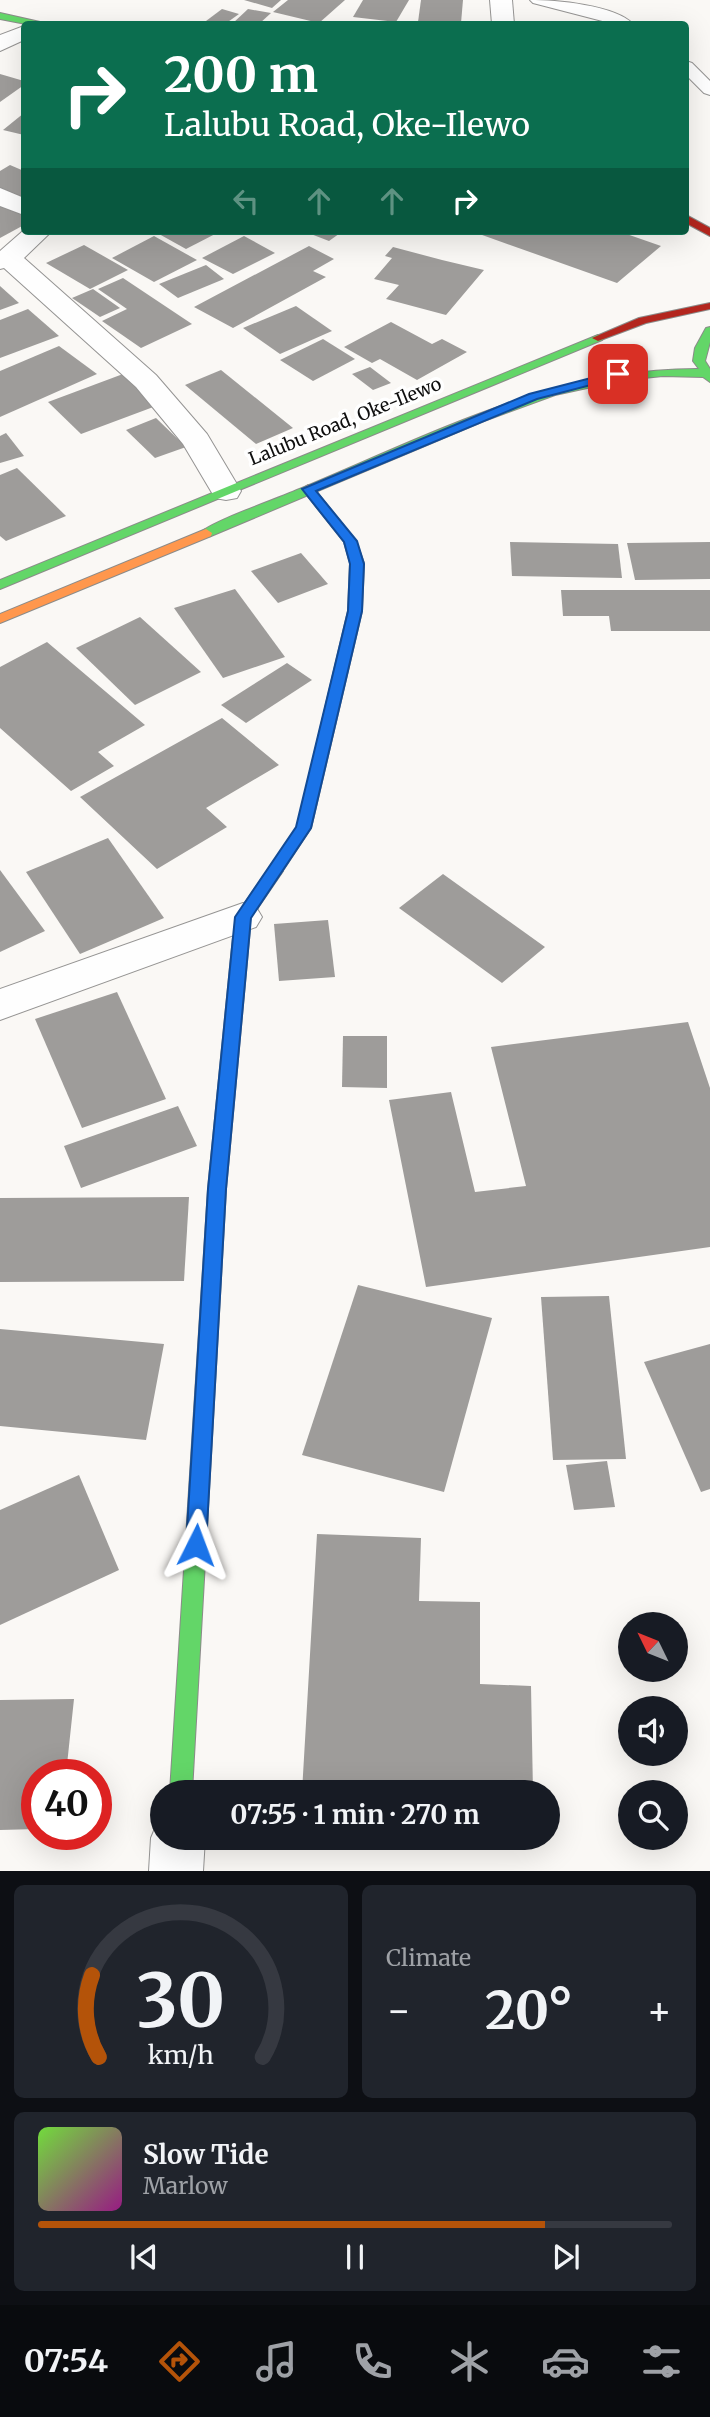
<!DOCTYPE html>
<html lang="en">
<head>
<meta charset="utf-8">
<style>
  :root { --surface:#171b24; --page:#20242c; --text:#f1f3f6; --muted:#9ea1a6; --line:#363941; --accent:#b45309 }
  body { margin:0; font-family:Merriweather,serif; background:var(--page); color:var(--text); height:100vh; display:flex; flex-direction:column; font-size:26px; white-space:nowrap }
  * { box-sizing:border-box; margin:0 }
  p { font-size:23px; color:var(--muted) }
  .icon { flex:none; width:38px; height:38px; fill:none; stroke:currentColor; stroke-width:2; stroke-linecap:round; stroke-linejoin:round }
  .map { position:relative; height:1871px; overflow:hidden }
  .panel { display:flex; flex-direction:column; gap:14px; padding:14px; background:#0d0f14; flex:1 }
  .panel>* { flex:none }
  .banner { position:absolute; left:21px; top:21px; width:668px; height:214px; border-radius:7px; box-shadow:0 7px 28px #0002; background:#0b6e4f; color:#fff; overflow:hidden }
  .needle { width:46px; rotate:313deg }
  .controls { position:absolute; left:618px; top:1612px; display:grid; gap:14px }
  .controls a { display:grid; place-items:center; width:70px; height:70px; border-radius:50%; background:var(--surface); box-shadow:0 7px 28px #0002; font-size:35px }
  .speed { position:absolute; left:21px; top:1759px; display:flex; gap:14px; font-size:35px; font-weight:700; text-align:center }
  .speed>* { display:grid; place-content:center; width:91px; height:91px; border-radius:50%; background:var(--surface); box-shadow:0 7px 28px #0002; line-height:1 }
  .speed .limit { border:10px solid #d22; background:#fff; color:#111 }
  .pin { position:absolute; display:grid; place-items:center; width:60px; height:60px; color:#fff; margin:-30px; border-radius:14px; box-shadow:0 4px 10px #0006 }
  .me { position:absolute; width:77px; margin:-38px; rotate:3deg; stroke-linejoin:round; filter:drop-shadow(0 0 5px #0008) }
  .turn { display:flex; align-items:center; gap:24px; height:147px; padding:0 28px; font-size:32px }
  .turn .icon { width:91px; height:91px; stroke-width:2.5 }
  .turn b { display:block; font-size:49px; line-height:60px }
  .lanes { display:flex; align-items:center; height:66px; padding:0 28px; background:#0003; justify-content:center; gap:35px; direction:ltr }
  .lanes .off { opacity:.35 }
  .big { font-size:52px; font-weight:700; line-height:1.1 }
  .panel .tile { flex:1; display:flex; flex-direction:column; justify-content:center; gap:10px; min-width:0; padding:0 24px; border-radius:10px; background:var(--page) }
  .panel .dial { align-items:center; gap:0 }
  .dial svg { height:182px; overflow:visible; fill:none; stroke:var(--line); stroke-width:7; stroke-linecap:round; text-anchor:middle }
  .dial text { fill:var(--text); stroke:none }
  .song { display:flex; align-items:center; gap:21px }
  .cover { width:84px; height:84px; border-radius:10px; background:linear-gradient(135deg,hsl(100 70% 55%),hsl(310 70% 35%)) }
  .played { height:7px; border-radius:4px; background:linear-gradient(90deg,var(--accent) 80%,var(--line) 80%) }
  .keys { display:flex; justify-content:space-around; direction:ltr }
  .heat { display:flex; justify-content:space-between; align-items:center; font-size:38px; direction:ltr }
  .panel .tiles { flex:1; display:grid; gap:14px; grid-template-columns:1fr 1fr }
  .tile:last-child { grid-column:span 2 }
  .trip { position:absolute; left:150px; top:1780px; width:410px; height:70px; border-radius:35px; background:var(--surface); box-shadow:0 7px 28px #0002; font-weight:700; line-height:70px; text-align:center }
  .tab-bar { display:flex; height:112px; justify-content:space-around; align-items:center; background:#090b0e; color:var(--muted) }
  .tab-bar .icon { width:49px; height:49px }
  .tab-bar .current { color:var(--accent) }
  .tab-bar b { font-size:32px; color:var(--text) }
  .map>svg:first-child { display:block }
</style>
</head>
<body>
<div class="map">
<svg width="710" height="1871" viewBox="0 0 710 1871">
  <rect width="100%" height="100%" fill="#faf8f5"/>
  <g fill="#9e9c9a">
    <path d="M 244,0 L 281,0 L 272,8 Z"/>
    <path d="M 288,0 L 345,0 L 319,23 L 273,12 Z"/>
    <path d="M 363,0 L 409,0 L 396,22 L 353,17 Z"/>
    <path d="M 421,0 L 463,0 L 461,23 L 418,22 Z"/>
    <path d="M 222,9 L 239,14 L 225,24 L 202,24 Z"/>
    <path d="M 248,9 L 271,13 L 259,24 L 232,24 Z"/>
    <path d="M 0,74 L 24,81 L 24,85 L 0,102 Z"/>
    <path d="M 24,113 L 24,135 L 3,130 Z"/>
    <path d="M 10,165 L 24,171 L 24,203 L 0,193 L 0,171 Z"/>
    <path d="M 0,202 L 24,214 L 24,225 L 0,238 Z"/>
    <path d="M 165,231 L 221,231 L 186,249 L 159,234 Z"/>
    <path d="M 303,231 L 343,231 L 329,241 Z"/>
    <path d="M 471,231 L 618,231 L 661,246 L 617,283 Z"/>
    <path d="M 154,236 L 197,260 L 154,282 L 112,258 Z"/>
    <path d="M 244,236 L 275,253 L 233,274 L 202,258 Z"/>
    <path d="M 84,245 L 128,270 L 90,289 L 46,263 Z"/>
    <path d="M 309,246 L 334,259 L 313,271 L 326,277 L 233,328 L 194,307 Z"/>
    <path d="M 393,247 L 442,260 L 484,270 L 446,315 L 386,299 L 399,285 L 374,279 L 392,258 L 385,256 Z"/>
    <path d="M 206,265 L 224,279 L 178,298 L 159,284 Z"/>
    <path d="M 123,278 L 192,324 L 141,348 L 102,321 L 127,309 L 98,289 Z"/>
    <path d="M 0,286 L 19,303 L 0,310 Z"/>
    <path d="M 93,289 L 120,308 L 100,317 L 72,298 Z"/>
    <path d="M 296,306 L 332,331 L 280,354 L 243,328 Z"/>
    <path d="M 28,309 L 59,336 L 0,358 L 0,320 Z"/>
    <path d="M 391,322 L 432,344 L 442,339 L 467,352 L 417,380 L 380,359 L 372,363 L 344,347 Z"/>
    <path d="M 323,339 L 355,359 L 313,381 L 280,360 Z"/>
    <path d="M 59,346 L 97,374 L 0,417 L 0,371 Z"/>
    <path d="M 370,367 L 391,383 L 373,390 L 352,374 Z"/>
    <path d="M 221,370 L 293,428 L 256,444 L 185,385 Z"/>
    <path d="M 123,374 L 156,406 L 81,434 L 48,402 Z"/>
    <path d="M 156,418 L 186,447 L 155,458 L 126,430 Z"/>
    <path d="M 6,433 L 24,456 L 0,463 L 0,436 Z"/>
    <path d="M 17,468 L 66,516 L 6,541 L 0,536 L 0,475 Z"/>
    <path d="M 510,542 L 618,544 L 622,578 L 512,576 Z"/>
    <path d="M 710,542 L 710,579 L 635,580 L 627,543 Z"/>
    <path d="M 301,553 L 328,584 L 278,603 L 251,571 Z"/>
    <path d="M 235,589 L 285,657 L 223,678 L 174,608 Z"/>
    <path d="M 561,590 L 710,590 L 710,631 L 611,631 L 609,616 L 563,616 Z"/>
    <path d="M 140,617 L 201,672 L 135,705 L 76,648 Z"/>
    <path d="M 47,642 L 145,725 L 98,752 L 114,766 L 71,791 L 0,728 L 0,667 Z"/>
    <path d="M 287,663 L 312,680 L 246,723 L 221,705 Z"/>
    <path d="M 222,718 L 279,765 L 206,808 L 227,827 L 157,869 L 80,797 Z"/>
    <path d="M 108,838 L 164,918 L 80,954 L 26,872 Z"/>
    <path d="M 0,870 L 45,931 L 0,952 Z"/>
    <path d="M 443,874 L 545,947 L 502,983 L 399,908 Z"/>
    <path d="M 328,920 L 335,977 L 279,981 L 274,924 Z"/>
    <path d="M 117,992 L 166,1099 L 82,1128 L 35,1019 Z"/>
    <path d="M 688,1022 L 710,1088 L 710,1247 L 426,1287 L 389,1100 L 451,1092 L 475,1192 L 526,1186 L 491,1047 Z"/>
    <path d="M 343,1036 L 387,1036 L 387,1088 L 342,1087 Z"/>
    <path d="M 178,1106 L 197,1146 L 81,1188 L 64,1146 Z"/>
    <path d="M 189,1197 L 184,1281 L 0,1282 L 0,1198 Z"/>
    <path d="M 358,1285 L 492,1318 L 444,1492 L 302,1455 Z"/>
    <path d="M 609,1296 L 626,1459 L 553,1460 L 541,1297 Z"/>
    <path d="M 0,1329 L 164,1344 L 146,1440 L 0,1426 Z"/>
    <path d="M 710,1344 L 710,1489 L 701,1492 L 644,1362 Z"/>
    <path d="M 607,1461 L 615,1507 L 574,1510 L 566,1465 Z"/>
    <path d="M 79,1475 L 119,1570 L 0,1625 L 0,1510 Z"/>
    <path d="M 317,1534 L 421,1538 L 419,1601 L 480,1602 L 480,1684 L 531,1686 L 533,1792 L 302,1792 Z"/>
    <path d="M 74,1699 L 66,1774 L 37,1774 L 37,1829 L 0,1830 L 0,1700 Z"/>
    <path d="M 328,1838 L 440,1838 L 439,1844 Z"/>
  </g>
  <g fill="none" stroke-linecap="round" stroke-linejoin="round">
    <g stroke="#959493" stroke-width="2">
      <g id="lane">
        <path d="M 530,0 C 556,0 615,5 633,24 L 614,24 L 533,3 Z"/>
        <path d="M 686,61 L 692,63 L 710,81 L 710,95 L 704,93 L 686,75 Z"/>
      </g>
    </g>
    <g stroke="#959493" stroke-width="2">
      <g id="street">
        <path d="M 490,0 L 512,0 L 514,24 L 492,24 Z"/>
        <path d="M 24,26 L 24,40 L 0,51 L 0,35 Z"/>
        <path d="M 0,188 L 24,198 L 24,215 L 0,206 Z"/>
        <path d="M 24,230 L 52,231 L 24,258 L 156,375 L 207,434 L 241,491 L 237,498 L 226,500 L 215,498 L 183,444 L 136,387 L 4,268 L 0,269 L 0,251 Z"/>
        <path d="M 243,903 L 256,907 L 262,917 L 256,927 L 0,1020 L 0,989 Z"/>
        <path d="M 163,1817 L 163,1838 L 205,1838 L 203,1871 L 149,1871 L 151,1838 L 159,1819 Z"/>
      </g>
    </g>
    <g stroke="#8b8b89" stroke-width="2">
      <g id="fast">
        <path d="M 0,13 L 40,22 L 42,24 L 26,24 L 0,19 Z"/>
        <path d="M 710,327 L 710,342 L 705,361 L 710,369 L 710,382 L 703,377 L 663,376 L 624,380 L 555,395 L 484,421 L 211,536 L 206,537 L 200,533 C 212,521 277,499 297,490 C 428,436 554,368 699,369 L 693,361 L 695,348 L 706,328 Z"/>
        <path d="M 598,335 L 604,338 L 602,340 L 0,589 L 0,580 Z"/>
        <path d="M 275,865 L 283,871 L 251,918 L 226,1189 L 192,1792 L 170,1792 L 208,1189 L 235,917 L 270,867 Z"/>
      </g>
    </g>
    <g stroke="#8b8b89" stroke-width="2">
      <g id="slow">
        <path d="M 308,485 L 312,486 L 356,541 L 364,563 L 362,611 L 311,828 L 280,875 L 275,877 L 267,871 L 297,827 L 348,611 L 350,563 L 344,542 L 302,489 Z"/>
        <path d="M 206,529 L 212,533 L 211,536 L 0,623 L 0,614 Z"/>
      </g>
    </g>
    <g stroke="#8b8b89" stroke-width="2">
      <g id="jam">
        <path d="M 686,215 L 710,228 L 710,236 L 686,223 Z"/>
        <path d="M 710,303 L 710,309 L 646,323 L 598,341 L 592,338 L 639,318 Z"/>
      </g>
    </g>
    <use href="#lane" fill="#fefefe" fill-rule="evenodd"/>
    <use href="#street" fill="#fefefe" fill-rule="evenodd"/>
    <use href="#fast" fill="#63d668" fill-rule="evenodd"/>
    <use href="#slow" fill="#ff974d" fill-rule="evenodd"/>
    <use href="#jam" fill="#b3261e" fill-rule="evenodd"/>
  </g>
  <path fill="#1a73e8" stroke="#114b97" stroke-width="2" d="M 618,371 L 624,374 L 622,377 L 537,399 L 316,491 L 357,541 L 364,564 L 362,611 L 311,828 L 251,918 L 226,1189 L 206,1545 L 203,1552 L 196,1555 L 189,1552 L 186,1545 L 208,1189 L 235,917 L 296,827 L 348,611 L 350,564 L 344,542 L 302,489 L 529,394 Z"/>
  <g text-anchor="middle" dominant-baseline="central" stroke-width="7" stroke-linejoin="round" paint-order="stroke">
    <g font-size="18" fill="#0f0f0f" stroke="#fff">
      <text transform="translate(345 421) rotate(-22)">Lalubu Road, Oke-Ilewo</text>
    </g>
  </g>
</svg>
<div class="controls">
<a><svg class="needle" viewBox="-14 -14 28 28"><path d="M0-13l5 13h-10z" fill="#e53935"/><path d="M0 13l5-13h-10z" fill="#9ea1a6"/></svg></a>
<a><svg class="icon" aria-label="sound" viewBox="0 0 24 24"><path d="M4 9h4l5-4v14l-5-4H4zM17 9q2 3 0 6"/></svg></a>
<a><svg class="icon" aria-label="search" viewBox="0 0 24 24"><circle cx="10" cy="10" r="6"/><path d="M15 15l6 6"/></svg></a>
</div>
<div class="speed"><div class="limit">40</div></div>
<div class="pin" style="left:618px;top:374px;background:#d93025"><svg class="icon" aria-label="arrive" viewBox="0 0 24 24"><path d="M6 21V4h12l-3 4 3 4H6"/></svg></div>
<svg class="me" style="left:196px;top:1545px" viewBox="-20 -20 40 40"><path d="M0-17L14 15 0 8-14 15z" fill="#1a73e8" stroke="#fff" stroke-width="4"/></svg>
<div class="trip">07:55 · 1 min · 270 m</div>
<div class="banner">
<div class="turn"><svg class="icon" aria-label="right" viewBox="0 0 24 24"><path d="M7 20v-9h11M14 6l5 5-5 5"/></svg><div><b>200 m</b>Lalubu Road, Oke-Ilewo</div></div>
<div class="lanes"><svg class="icon off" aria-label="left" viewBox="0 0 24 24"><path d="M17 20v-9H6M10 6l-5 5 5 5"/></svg><svg class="icon off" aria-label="ahead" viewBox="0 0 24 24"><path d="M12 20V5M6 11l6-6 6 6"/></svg><svg class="icon off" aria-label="ahead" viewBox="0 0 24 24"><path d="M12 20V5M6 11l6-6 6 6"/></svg><svg class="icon" aria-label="right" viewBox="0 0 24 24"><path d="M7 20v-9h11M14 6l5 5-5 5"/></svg></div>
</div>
</div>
<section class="panel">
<div class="tiles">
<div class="tile dial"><svg viewBox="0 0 100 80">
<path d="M14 69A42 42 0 1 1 86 69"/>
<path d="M14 69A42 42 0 0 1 11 33" stroke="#b45309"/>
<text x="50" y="56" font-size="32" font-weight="700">30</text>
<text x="50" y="72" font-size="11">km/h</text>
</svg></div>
<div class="tile"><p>Climate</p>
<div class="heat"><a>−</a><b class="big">20°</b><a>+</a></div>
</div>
<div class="tile">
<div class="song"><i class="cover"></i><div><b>Slow Tide</b><p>Marlow</p></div></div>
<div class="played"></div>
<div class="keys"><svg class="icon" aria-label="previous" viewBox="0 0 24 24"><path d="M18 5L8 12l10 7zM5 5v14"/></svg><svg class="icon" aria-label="pause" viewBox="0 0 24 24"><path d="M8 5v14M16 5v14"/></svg><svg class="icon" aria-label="next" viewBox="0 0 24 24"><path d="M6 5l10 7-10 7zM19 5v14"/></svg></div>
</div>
</div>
</section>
<nav class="tab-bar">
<b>07:54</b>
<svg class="icon current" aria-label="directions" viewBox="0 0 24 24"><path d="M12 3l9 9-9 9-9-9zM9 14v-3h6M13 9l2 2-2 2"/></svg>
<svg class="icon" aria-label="music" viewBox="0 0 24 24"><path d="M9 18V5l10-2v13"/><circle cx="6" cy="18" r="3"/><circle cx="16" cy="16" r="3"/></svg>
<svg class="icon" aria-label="phone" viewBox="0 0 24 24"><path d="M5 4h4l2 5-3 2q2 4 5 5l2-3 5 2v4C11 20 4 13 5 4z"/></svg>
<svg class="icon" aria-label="climate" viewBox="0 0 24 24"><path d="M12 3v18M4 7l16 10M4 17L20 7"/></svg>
<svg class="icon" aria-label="car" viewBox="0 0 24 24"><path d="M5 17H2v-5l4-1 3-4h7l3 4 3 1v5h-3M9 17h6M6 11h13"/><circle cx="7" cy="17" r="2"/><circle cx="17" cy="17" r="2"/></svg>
<svg class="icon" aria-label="filters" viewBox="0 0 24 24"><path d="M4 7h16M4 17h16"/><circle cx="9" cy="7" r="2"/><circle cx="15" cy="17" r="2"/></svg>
</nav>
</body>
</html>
